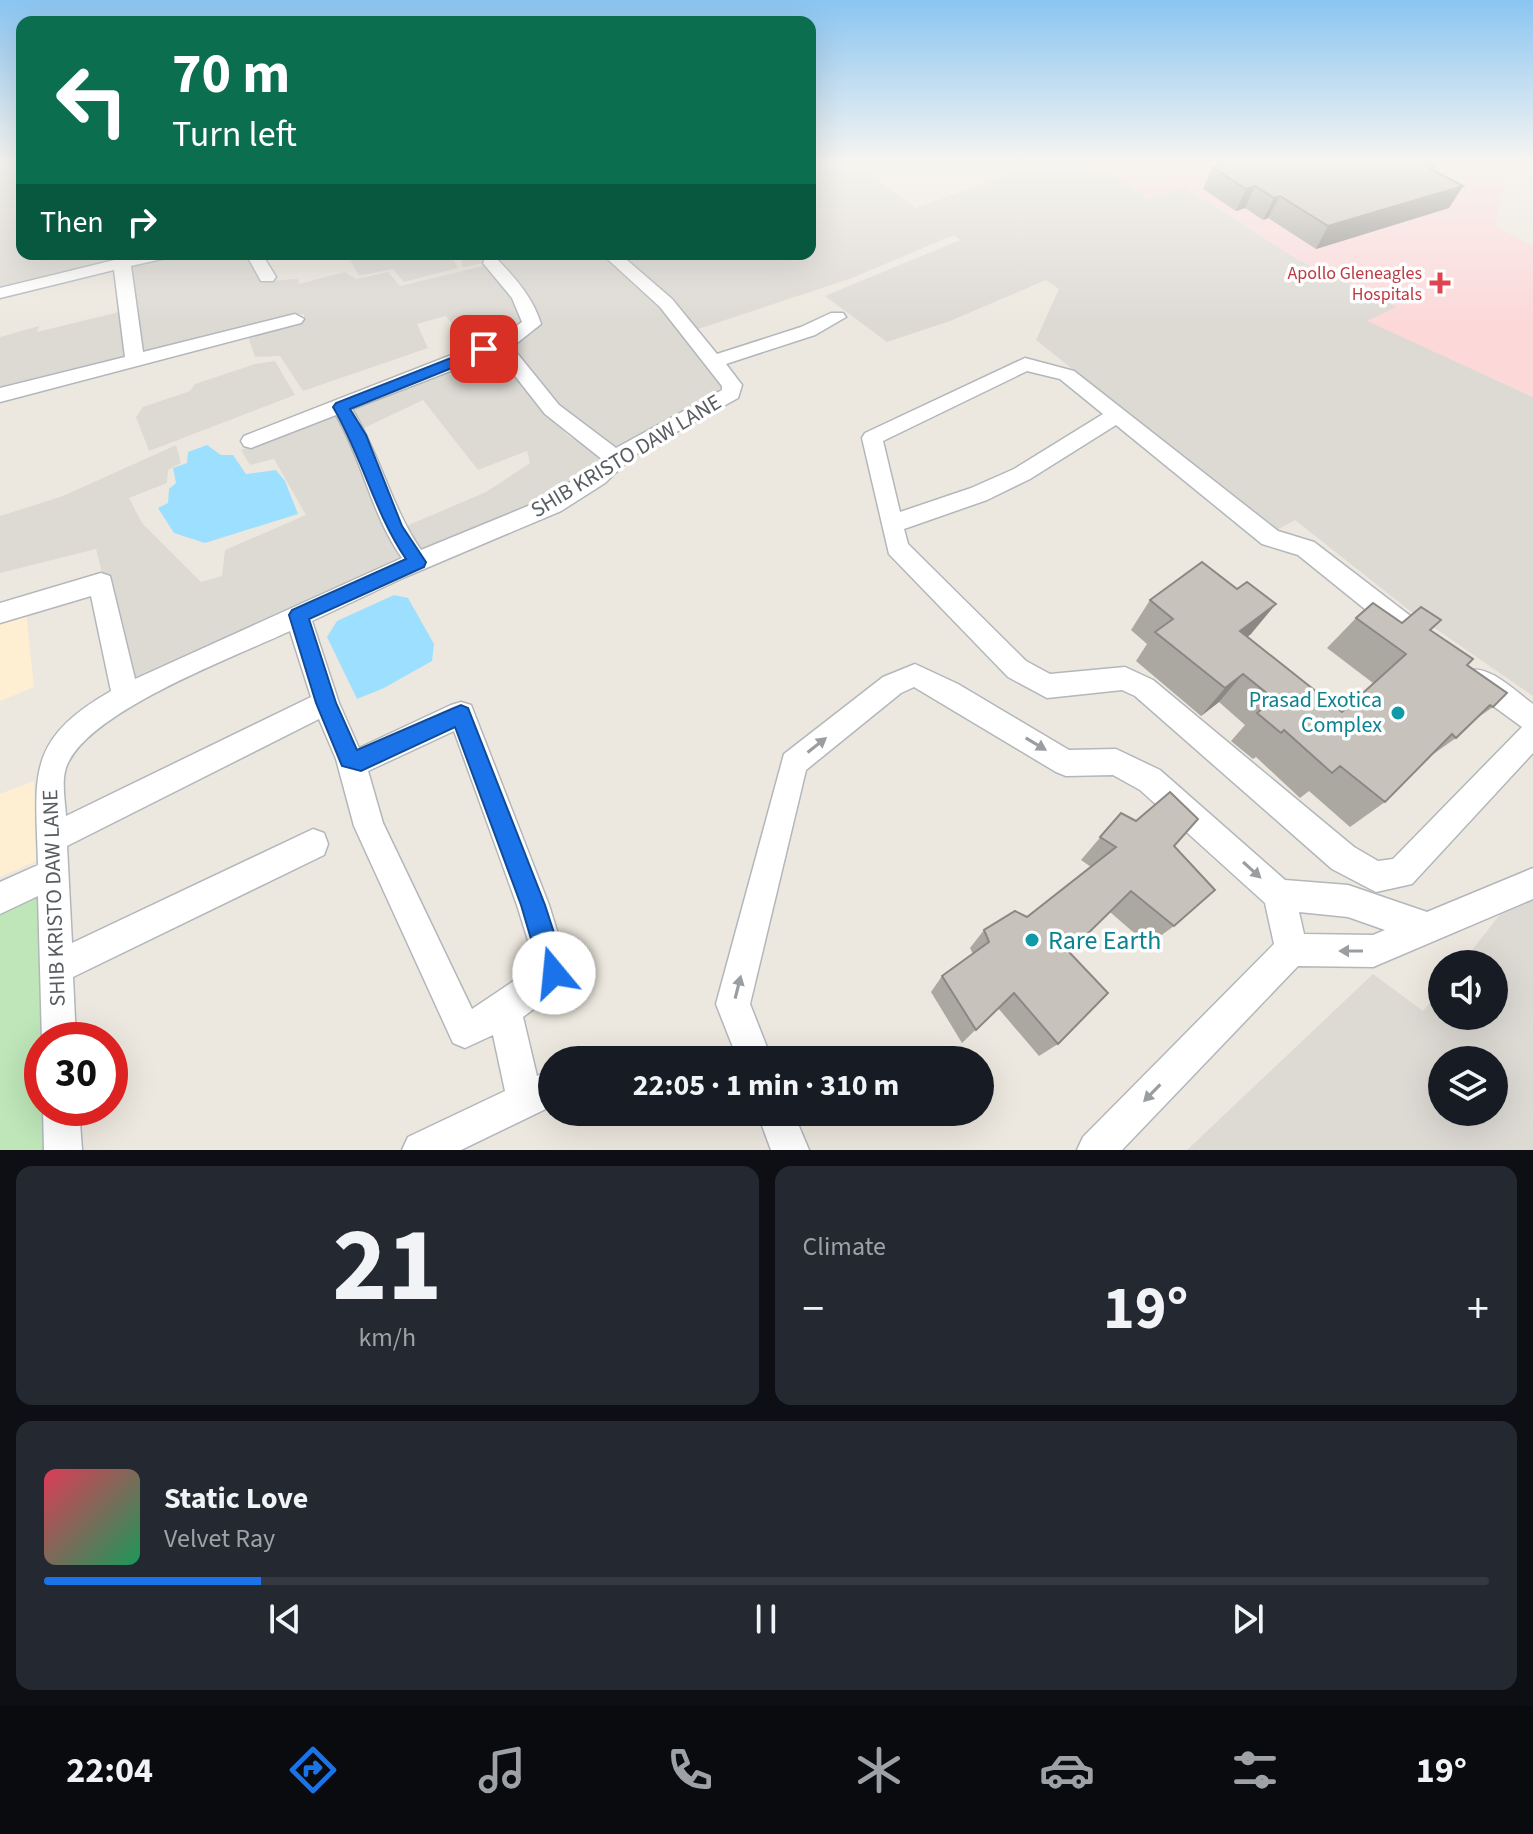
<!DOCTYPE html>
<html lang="en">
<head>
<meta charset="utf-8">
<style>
  :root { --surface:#171b24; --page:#242831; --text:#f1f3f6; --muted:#9ea1a6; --line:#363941; --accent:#1a73e8 }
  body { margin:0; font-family:"Source Sans 3",sans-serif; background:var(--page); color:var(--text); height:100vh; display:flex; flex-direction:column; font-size:30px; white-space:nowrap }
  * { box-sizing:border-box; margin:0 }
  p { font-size:26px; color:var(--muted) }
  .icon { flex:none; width:44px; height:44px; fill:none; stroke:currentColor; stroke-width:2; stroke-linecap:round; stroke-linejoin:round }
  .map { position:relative; height:1150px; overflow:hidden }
  .side { display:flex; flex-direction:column; gap:16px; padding:16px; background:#0d0f14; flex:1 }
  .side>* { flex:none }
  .top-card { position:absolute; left:16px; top:16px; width:800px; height:244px; border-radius:16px; box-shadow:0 8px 32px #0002; background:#0b6e4f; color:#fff; overflow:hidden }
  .fabs { position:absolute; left:1428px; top:950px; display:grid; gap:16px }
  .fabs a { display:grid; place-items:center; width:80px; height:80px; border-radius:50%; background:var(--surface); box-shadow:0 8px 32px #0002; font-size:40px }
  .speed { position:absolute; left:24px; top:1022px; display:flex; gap:16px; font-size:40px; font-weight:700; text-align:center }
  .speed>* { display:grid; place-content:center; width:104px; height:104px; border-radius:50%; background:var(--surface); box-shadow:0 8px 32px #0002; line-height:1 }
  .speed .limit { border:12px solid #d22; background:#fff; color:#111 }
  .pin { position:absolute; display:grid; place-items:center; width:68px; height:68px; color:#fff; margin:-34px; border-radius:16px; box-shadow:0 4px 12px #0006 }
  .me { position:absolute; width:88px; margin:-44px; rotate:343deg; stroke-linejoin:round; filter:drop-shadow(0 0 6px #0008) }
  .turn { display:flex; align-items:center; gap:28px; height:168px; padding:0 24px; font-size:36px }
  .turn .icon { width:104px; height:104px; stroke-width:2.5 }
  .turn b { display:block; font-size:56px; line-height:68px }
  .then { display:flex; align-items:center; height:76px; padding:0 24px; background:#0003; gap:16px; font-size:30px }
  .big { font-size:60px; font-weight:700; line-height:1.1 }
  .side .widget { flex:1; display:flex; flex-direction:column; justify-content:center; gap:12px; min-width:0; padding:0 28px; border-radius:16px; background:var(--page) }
  .side .dial { align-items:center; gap:0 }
  .dial b { font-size:104px; line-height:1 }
  .song { display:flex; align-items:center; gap:24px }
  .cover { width:96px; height:96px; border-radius:12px; background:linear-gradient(135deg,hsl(350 70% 55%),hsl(150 70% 35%)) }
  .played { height:8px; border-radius:4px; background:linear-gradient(90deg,var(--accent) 15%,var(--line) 15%) }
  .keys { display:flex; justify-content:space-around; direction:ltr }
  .heat { display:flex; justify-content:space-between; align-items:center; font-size:44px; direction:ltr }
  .side .tiles { flex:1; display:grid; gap:16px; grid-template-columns:1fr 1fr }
  .widget:last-child { grid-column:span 2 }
  .trip { position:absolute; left:538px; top:1046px; width:456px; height:80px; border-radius:40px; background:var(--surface); box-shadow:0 8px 32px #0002; font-weight:700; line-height:80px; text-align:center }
  .tabs { display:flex; height:128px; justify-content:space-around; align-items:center; background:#090b0e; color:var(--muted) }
  .tabs .icon { width:56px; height:56px }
  .tabs .active { color:var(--accent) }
  .tabs b { font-size:36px; color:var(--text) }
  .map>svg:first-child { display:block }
</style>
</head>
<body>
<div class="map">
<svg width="1533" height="1150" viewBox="0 0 1533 1150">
  <rect width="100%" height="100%" fill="#ede8df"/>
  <g fill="#ffefd2">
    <path d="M 26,612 L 34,687 L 0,701 L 0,618 Z"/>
    <path d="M 34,781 L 36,861 L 0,877 L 0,794 Z"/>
  </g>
  <g fill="#dddad4" fill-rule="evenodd">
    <path d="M 0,162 L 22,162 L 22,254 L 147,254 L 0,289 Z"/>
    <path d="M 810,162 L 850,162 L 916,208 L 1043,162 L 1090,162 L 1149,199 L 1184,187 L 1297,259 L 1397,307 L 1369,321 L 1533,397 L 1533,696 L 1410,611 L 1295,520 L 1275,531 L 1036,340 L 1059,289 L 1046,280 L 950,321 L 887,342 L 825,296 L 960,240 L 954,235 L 852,278 L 692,331 L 615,254 L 810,254 Z"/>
    <path d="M 168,254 L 249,254 L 265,281 L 298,279 L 299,284 L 345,272 L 356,279 L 388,272 L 400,286 L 487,265 L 522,309 L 524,325 L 498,343 L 471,348 L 446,316 L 417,324 L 428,348 L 303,391 L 280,356 L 255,357 L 248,337 L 304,319 L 304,314 L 139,357 L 128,264 Z"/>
    <path d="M 347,254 L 470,254 L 453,259 L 458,268 L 404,282 L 393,269 L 359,276 Z"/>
    <path d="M 481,254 L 606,254 L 661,305 L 725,385 L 721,393 L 614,450 L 578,431 L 507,345 L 538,325 L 493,261 L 463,267 L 461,261 Z"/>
    <path d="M 123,311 L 128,360 L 0,391 L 0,337 L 39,326 L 37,332 Z"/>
    <path d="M 498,352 L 524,390 L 568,436 L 609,458 L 551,501 L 422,553 L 404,527 L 486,492 L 530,463 L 527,451 L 478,470 L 423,400 L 362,429 L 350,408 Z"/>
    <path d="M 275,361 L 295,395 L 149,451 L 136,417 L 143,407 L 190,391 L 195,384 L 255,364 Z"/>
    <path d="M 338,412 L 360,454 L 381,522 L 406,562 L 130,683 L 96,549 L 0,573 L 0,516 L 63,496 L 176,445 L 181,463 L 168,470 L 167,483 L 129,498 L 142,523 L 201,582 L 222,576 L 225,550 L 306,515 L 274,459 L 250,465 L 241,450 Z"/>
    <path d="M 1533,880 L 1533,1150 L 1187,1150 L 1373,974 L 1423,1011 L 1442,988 L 1442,1016 L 1494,1016 L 1494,964 L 1461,964 L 1498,917 ZM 1442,1060 L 1494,1060 L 1494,1112 L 1442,1112 Z"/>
  </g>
  <path fill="#fcd8d9" d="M 1090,162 L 1510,162 L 1495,226 L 1533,246 L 1533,397 L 1367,321 L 1396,307 L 1297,259 L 1185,187 L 1149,199 Z"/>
  <path fill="#bee6b9" d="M 40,887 L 42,1108 L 49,1108 L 49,1150 L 0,1150 L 0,906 Z"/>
  <g fill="#9ddfff">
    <path d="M 207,445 L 221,455 L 233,455 L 246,474 L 276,470 L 285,481 L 298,514 L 205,543 L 174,533 L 158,508 L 168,503 L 169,489 L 176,483 L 173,468 L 187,463 L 188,452 Z"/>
    <path d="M 394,595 L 408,598 L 434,644 L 432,661 L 384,688 L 357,699 L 327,637 L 337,621 Z"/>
  </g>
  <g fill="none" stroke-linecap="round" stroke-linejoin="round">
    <g stroke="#b2b7bb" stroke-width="3">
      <g id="street">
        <path d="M 139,254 L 168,254 L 166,258 L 131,266 L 143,352 L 295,314 L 304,319 L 301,323 L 0,402 L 0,388 L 125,357 L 114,270 L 0,298 L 0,288 Z"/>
        <path d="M 246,254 L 262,254 L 276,277 L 273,281 L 261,281 Z"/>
        <path d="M 602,254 L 620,254 L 672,299 L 717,354 L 801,327 L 831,313 L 843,313 L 846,317 L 815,335 L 726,364 L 742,385 L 738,398 L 633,456 L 605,483 L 561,511 L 405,577 L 312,621 L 339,703 L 359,748 L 451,705 L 461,702 L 471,705 L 549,905 L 570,973 L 566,985 L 523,1017 L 537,1076 L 552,1069 L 552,1106 L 461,1150 L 402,1150 L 408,1137 L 505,1091 L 493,1035 L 465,1048 L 453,1043 L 354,826 L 336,759 L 319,719 L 67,846 L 72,943 L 313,829 L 324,833 L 328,844 L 324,855 L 73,977 L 76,1040 L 42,1041 L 38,896 L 0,914 L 0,882 L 38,865 C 36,776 24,741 111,691 L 91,596 L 0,623 L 0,603 L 101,573 L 110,576 L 135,679 L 402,558 C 371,514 363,461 336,415 L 251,448 L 244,446 L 241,441 L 244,436 L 477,345 L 496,341 L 522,322 L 512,298 L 483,263 L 485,259 L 497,259 C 516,279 533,298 541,324 L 512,347 L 559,405 L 616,448 L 722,390 L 722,386 L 660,307 ZM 497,353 L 545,414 L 603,460 L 545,499 L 421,550 C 391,507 380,454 352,409 ZM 290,631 L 311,697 L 66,816 C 65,799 60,776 69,761 C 97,708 234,657 290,631 ZM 454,731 L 517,905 L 536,966 L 472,1009 L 383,823 L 368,771 Z"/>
        <path d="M 1025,358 L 1074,371 L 1278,531 L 1314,542 L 1430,631 L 1434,639 L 1430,647 L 1421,650 L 1412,647 L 1298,555 L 1262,544 L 1116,425 L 1030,479 L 987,500 L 904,529 L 908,544 L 1026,661 L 1050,674 L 1125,667 L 1153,680 L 1354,847 L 1378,861 L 1393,859 L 1522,727 L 1467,687 L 1463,679 L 1467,671 C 1488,663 1516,692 1533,704 L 1533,753 L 1412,884 L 1376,892 L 1332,869 L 1135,696 L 1122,690 L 1047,698 L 1008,677 L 889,554 L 862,438 L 865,433 ZM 1027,371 L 1060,379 L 1103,414 L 1014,469 L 971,488 L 900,512 L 883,441 Z"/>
        <path d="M 915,664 L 958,684 L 1069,750 L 1116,749 L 1160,770 L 1285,880 L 1348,885 L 1427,912 L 1533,868 L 1533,899 L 1373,967 L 1298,966 L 1122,1150 L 1077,1150 L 1083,1137 L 1274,944 L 1265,903 L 1140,790 L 1113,775 L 1066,776 L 1056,772 L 914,687 L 901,693 L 806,770 L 750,1004 L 772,1060 L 738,1060 L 716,1004 L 784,754 L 883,677 ZM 1299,912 L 1348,917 L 1385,930 L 1373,935 L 1304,934 Z"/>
        <path d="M 43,1108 L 79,1108 L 82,1150 L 44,1150 Z"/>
        <path d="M 757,1112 L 793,1112 L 809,1150 L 771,1150 Z"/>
      </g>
    </g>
    <use href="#street" fill="#fff" fill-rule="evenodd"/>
  </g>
  <g fill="#aba8a2">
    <path d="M 1222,162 L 1428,162 L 1433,170 L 1463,186 L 1449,208 L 1316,249 L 1268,218 L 1263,220 L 1245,208 L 1236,211 L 1203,189 L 1212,167 L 1220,165 Z"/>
    <path d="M 1150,600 L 1251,634 L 1247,637 L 1341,712 L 1373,683 L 1327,648 L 1356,618 L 1402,623 L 1430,630 L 1467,665 L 1493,707 L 1473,721 L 1456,738 L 1432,755 L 1385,802 L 1350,827 L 1309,791 L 1300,798 L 1256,757 L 1253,759 L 1231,741 L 1245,725 L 1219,702 L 1201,716 L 1136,661 L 1147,644 L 1131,630 Z"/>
    <path d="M 1121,813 L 1174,846 L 1174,926 L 1148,945 L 1110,912 L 1069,952 L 1058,1044 L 1039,1056 L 998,1008 L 962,1043 L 931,992 L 942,976 L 973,954 L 970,948 L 984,930 L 1027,917 L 1091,867 L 1081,860 Z"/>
  </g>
  <g fill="#8b8884">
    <path d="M 1255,186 L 1245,208 L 1236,211 L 1246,189 Z"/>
    <path d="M 1463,186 L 1449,208 L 1316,249 L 1328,226 Z"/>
    <path d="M 1280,196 L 1268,218 L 1263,220 L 1274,198 Z"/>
    <path d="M 1276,604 L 1251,634 L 1216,661 L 1240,631 Z"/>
    <path d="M 1243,674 L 1219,702 L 1201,716 L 1225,688 Z"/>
  </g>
  <g fill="#c7c3bc" stroke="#8b8884" stroke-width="2">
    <path d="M 1232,162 L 1428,162 L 1435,166 L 1429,168 L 1463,186 L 1328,226 L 1280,196 L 1274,198 L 1255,186 L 1246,189 L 1212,167 Z"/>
    <path d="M 1202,562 L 1237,589 L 1247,582 L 1276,604 L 1240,631 L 1342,712 L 1406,654 L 1356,618 L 1373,603 L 1402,623 L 1421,607 L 1441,620 L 1430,630 L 1473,659 L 1467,665 L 1507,693 L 1493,707 L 1490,705 L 1456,738 L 1452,734 L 1385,802 L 1340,766 L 1332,773 L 1284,730 L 1281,733 L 1257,713 L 1274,699 L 1243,674 L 1225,688 L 1155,632 L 1173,619 L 1150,600 Z"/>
    <path d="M 1170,792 L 1198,819 L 1174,846 L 1215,890 L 1174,926 L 1131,891 L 1069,952 L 1108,993 L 1058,1044 L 1014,993 L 976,1030 L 942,976 L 989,942 L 984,930 L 1015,911 L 1027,917 L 1116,847 L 1100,837 L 1121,813 L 1136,821 Z"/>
  </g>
  <defs><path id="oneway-solid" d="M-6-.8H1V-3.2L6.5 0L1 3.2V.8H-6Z" transform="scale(2)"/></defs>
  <g fill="#9b9ea0">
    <use href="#oneway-solid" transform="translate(1036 744) rotate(31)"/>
    <use href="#oneway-solid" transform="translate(817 745) rotate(-38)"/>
    <use href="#oneway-solid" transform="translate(1252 870) rotate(42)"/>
    <use href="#oneway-solid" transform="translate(1351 951) rotate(-180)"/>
    <use href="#oneway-solid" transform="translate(738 987) rotate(-76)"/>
    <use href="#oneway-solid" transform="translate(1152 1093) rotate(134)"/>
  </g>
  <linearGradient id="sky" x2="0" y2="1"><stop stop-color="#8ac5f1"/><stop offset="0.5" stop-color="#f7f5f1"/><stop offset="1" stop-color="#f7f5f1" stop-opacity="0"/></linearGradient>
  <rect width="1533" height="323" fill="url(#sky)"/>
  <path fill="#1a73e8" stroke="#114b97" stroke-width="2" d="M 484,345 L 489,346 L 489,353 L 350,409 L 366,435 L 402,526 L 426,562 L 424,567 L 309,619 L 336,703 L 357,750 L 454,708 L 461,705 L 468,708 L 545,905 L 567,973 L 563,982 L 554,986 L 545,982 L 541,973 L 521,905 L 455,727 L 361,771 L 342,766 L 316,703 L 289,615 L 292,610 L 406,559 C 374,512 362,456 333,407 L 336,403 Z"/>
  <path fill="#e0444e" stroke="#fff" stroke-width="3" d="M1436 271h8v8h8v8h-8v8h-8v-8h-8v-8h8z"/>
  <g fill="#0f9aa8" stroke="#fff" stroke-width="3">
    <circle cx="1398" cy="713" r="8"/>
    <circle cx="1032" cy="940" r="8"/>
  </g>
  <g text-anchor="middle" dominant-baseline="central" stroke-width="7" stroke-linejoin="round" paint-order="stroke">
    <g font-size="18" fill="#be3a42" stroke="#fff" text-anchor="end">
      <text x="1422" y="273">Apollo Gleneagles<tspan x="1422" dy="21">Hospitals</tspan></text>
    </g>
    <g font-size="22" fill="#585d61" stroke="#fff">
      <text transform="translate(626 456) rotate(-31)">SHIB KRISTO DAW LANE</text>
      <text transform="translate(54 898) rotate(-92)">SHIB KRISTO DAW LANE</text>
    </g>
    <g font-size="22" fill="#0d838f" stroke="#fff" text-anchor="end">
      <text x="1382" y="700">Prasad Exotica<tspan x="1382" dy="25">Complex</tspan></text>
    </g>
    <g font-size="26" fill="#0d838f" stroke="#fff" text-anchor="start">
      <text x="1048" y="940">Rare Earth</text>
    </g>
  </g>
</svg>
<div class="fabs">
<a><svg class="icon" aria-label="sound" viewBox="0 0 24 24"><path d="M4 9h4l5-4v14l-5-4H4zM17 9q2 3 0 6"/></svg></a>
<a><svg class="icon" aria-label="layers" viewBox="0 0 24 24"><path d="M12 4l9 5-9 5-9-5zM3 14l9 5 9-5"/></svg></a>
</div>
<div class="speed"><div class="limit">30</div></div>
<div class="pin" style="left:484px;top:349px;background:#d93025"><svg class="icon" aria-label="arrive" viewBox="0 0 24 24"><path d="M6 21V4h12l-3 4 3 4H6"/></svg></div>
<svg class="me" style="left:554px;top:973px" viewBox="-20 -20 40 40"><circle r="19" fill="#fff"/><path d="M0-13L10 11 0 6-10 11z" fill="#1a73e8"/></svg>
<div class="trip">22:05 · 1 min · 310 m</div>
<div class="top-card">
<div class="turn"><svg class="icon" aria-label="left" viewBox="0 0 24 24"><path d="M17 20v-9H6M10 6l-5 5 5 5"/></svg><div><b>70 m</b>Turn left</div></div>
<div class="then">Then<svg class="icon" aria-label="right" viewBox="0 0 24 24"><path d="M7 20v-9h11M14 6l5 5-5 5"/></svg></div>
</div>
</div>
<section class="side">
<div class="tiles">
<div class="widget dial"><b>21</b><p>km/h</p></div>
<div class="widget"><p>Climate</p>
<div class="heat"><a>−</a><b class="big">19°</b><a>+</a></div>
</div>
<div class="widget">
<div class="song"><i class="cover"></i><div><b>Static Love</b><p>Velvet Ray</p></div></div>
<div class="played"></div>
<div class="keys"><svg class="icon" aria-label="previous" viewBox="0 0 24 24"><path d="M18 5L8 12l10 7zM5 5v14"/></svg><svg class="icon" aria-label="pause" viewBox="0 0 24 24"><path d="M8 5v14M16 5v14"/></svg><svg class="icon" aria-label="next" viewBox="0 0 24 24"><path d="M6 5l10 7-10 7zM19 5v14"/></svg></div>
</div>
</div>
</section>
<nav class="tabs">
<b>22:04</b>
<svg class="icon active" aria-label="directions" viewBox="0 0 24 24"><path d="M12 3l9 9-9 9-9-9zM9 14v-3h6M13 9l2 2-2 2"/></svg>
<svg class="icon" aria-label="music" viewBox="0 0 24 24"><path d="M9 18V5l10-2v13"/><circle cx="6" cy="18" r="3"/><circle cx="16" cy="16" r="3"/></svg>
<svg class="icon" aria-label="phone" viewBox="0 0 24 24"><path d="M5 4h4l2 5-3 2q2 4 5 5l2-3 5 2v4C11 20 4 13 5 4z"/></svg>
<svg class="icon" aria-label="climate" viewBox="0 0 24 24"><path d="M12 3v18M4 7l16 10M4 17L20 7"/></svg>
<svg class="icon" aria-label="car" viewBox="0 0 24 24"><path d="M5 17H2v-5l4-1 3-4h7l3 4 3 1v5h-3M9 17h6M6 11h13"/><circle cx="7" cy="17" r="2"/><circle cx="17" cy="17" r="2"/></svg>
<svg class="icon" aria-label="filters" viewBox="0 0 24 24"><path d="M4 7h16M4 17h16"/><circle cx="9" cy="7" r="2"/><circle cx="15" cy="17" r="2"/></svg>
<b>19°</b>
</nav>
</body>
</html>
